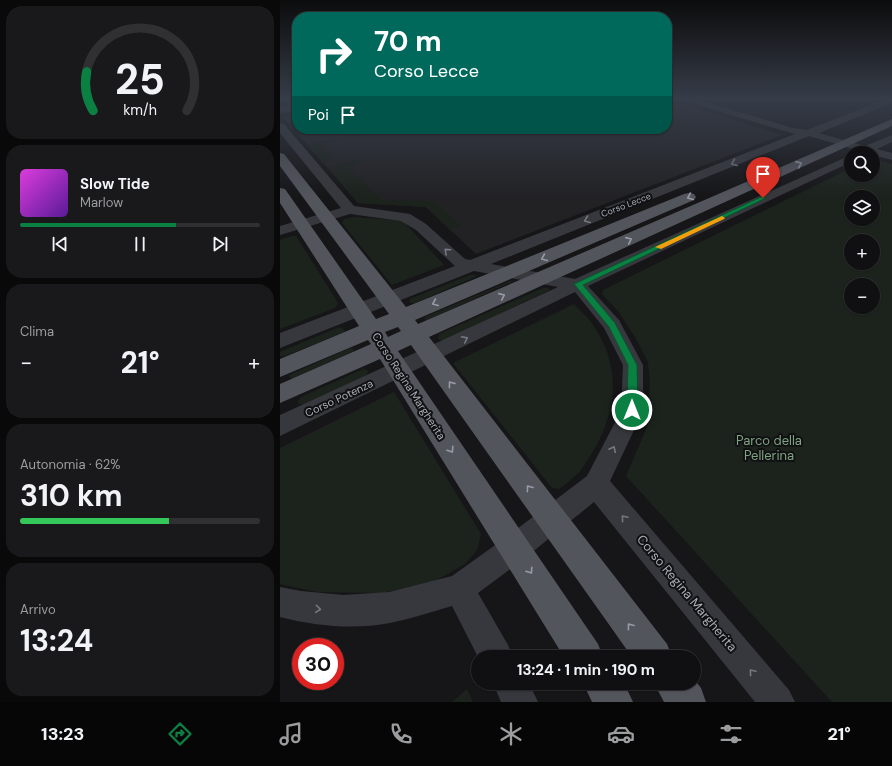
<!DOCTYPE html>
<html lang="it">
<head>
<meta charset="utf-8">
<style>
  :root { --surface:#101012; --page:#19191b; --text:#f1f3f6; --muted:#9c9d9f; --line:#303032; --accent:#0b8043 }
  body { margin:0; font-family:"DM Sans",sans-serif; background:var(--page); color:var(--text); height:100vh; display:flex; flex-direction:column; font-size:15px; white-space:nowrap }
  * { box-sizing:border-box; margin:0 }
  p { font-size:13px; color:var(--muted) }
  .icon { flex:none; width:22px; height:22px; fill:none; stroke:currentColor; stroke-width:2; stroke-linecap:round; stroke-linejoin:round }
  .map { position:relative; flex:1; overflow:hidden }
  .sheet { display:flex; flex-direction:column; gap:6px; padding:6px; background:#09090a; width:280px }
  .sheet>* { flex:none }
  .hud { position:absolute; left:12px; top:12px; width:380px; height:122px; border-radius:16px; box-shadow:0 1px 3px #0004,0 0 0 1px var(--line); background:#00695c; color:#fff; overflow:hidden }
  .buttons { position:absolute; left:564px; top:146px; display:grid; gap:8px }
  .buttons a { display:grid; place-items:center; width:36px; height:36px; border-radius:50%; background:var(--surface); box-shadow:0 1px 3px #0004,0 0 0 1px var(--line); font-size:20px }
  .speed { position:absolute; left:12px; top:638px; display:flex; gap:8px; font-size:20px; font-weight:700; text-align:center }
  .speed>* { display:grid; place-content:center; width:52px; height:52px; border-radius:50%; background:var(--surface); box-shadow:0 1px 3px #0004,0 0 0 1px var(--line); line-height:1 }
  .speed .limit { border:6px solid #d22; background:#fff; color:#111 }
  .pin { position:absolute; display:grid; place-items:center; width:34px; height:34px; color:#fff; margin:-41px -17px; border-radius:50% 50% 50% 0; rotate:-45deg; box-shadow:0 0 4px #0007 }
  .pin .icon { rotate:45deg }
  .me { position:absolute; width:44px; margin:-22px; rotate:0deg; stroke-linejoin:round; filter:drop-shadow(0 0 3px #0008) }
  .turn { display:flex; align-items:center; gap:14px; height:84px; padding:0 16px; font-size:18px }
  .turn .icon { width:52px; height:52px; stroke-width:2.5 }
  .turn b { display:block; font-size:28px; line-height:34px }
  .then { display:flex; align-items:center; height:38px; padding:0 16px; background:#0003; gap:8px; font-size:15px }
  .big { font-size:30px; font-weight:700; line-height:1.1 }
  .sheet .widget { flex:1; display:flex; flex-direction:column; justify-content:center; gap:6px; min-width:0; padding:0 14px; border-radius:16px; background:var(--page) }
  .sheet .dial { align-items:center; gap:0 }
  .dial svg { height:104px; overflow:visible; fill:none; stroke:var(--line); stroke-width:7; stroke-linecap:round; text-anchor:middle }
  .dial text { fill:var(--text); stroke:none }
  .song { display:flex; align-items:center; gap:12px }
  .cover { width:48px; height:48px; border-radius:6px; background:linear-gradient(135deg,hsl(300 70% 55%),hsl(270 70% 35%)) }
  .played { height:4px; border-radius:2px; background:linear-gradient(90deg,var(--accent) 65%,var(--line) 65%) }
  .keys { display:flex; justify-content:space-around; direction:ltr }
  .heat { display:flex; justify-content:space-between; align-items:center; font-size:22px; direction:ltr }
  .charge { height:6px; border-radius:3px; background:linear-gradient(90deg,#34c759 62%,var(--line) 0) }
  .trip { position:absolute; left:191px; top:650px; width:230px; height:40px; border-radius:20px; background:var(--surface); box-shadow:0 1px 3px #0004,0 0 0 1px var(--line); font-weight:700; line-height:40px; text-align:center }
  .menu { display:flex; height:64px; justify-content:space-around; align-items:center; background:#060607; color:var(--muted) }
  .menu .icon { width:28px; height:28px }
  .menu .active { color:var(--accent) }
  .menu b { font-size:18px; color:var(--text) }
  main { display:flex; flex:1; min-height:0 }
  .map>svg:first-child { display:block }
</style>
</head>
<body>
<main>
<section class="sheet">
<div class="widget dial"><svg viewBox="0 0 100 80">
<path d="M14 69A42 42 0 1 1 86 69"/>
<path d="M14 69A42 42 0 0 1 9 39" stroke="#0b8043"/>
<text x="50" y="56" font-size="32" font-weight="700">25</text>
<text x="50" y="72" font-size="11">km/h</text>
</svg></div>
<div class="widget">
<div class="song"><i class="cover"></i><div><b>Slow Tide</b><p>Marlow</p></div></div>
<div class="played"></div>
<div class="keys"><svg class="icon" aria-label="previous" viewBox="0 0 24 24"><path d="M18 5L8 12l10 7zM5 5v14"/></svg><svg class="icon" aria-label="pause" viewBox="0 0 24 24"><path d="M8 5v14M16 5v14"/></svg><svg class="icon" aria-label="next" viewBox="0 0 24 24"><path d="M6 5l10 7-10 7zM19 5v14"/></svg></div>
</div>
<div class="widget"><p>Clima</p>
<div class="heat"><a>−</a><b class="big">21°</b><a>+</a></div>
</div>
<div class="widget"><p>Autonomia · 62%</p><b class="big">310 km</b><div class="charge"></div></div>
<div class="widget"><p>Arrivo</p><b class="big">13:24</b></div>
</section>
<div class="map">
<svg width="612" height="702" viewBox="0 0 612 702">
  <rect width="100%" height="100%" fill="#161618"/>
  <path fill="#222225" d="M 387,99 L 502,135 L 196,254 L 146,207 L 78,203 L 3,117 L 17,114 L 17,129 L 387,129 Z"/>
  <g fill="#1c231d" fill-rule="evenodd">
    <path d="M 98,129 L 104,129 L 40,144 L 54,160 L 43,163 L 28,145 Z"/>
    <path d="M 593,158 L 612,164 L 612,702 L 552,702 L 346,476 L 368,425 L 368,402 L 370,386 L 368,362 L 355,337 L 338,311 L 322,294 L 323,290 L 571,168 L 571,175 L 593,175 ZM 571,197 L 593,197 L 593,219 L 571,219 ZM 571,241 L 593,241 L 593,263 L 571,263 ZM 571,285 L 593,285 L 593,307 L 571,307 Z"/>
    <path d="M 76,160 L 79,163 L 67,167 L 102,200 L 154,201 L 182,226 L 170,230 L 146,207 L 78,203 L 48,168 Z"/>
    <path d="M 75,217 L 123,221 L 164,265 L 112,285 L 62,223 L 64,219 Z"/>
    <path d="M 12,236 L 16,236 L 58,303 L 55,308 L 0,329 L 0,240 Z"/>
    <path d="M 190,275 L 195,275 L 197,276 L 135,303 L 131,303 L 129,301 L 132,298 Z"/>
    <path d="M 230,281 L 233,281 L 147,320 L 144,319 L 145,317 Z"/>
    <path d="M 263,288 L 268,288 L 270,290 L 163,341 L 158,339 L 159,334 Z"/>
    <path d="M 294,304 C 299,310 306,315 311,322 C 347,372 335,424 300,471 C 294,478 286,483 279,489 L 272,488 L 173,363 Z"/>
    <path d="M 59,327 L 65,330 L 64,332 L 5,356 L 0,356 L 0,352 L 2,351 Z"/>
    <path d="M 70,348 L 73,349 L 74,351 L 14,378 L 10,378 L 9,375 Z"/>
    <path d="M 83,369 L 87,370 L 88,372 L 86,376 L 24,404 L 19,404 L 18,401 L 21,397 Z"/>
    <path d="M 114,392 L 201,534 L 197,550 L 185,564 L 155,581 L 102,593 L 37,592 L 0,584 L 0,448 Z"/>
    <path d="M 187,689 L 193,702 L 172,702 Z"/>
  </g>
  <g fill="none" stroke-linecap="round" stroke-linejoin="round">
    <g fill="#37383d" fill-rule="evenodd">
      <path d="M 402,99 L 416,99 L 513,128 L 527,130 L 606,99 L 612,99 L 612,103 L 539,133 L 585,146 L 612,135 L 612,142 L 597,149 L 612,153 L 612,160 L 593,155 L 593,153 L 576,153 L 577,150 L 529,136 L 211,264 L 295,279 L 571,155 L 571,162 L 308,286 L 339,320 L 363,365 L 363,411 L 330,481 L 509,690 L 515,702 L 475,702 L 314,502 L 245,558 L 198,593 L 228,645 L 233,657 L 198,657 L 172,606 C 151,612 130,619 110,623 C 75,630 34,626 0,617 L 0,587 L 21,591 L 64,595 L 109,592 L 172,576 L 225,538 L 307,476 L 341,411 L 343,365 L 324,328 L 295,292 L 0,436 L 0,415 L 278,287 L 194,271 L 0,348 L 0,333 L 175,266 L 136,230 L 121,221 L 70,214 L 0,235 L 0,226 L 61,208 L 0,133 L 0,123 L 4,124 L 74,206 L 130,214 L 146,224 L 185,259 L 190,260 L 515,134 L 404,101 Z"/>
      <path d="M 17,105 L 17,111 L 0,113 L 0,107 Z"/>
      <path d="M 213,683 L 249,683 L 258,702 L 221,702 Z"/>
    </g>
    <g fill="#53555c" fill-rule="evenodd">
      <path d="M 612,119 L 612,126 L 149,337 L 387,644 L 392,657 L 352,657 L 131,345 L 118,351 L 318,644 L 323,657 L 284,657 L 100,359 L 0,403 L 0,384 L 91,344 L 88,340 L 0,377 L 0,359 L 79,326 L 0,203 L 0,188 L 5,189 L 96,319 L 109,314 L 0,166 L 0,153 L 4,154 L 126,307 L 404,194 L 409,193 L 414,194 L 416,197 L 414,200 L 135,320 L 138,324 ZM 118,327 L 121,331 L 108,337 L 105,332 Z"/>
      <path d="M 414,679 L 421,688 L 426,702 L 384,702 L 374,683 L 414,683 Z"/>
      <path d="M 303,683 L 344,683 L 353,702 L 312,702 Z"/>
    </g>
  </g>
  <defs><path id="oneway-chevron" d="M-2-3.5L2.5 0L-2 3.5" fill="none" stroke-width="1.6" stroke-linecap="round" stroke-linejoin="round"/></defs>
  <g stroke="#757881">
    <use href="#oneway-chevron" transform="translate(454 163) rotate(159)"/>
    <use href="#oneway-chevron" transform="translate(307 220) rotate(159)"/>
    <use href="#oneway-chevron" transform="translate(167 251) rotate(-138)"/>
    <use href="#oneway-chevron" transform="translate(185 339) rotate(-26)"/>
    <use href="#oneway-chevron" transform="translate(333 449) rotate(-64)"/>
    <use href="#oneway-chevron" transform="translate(344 518) rotate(-130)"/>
    <use href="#oneway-chevron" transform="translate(38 609) rotate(5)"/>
    <use href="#oneway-chevron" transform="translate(472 672) rotate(-130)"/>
  </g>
  <g stroke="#979ba6">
    <use href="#oneway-chevron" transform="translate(519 164) rotate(-24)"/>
    <use href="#oneway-chevron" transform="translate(410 197) rotate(157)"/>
    <use href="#oneway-chevron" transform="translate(349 240) rotate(-24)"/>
    <use href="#oneway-chevron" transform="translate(264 258) rotate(157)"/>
    <use href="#oneway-chevron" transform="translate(222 296) rotate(-24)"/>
    <use href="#oneway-chevron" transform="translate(155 303) rotate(157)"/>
    <use href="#oneway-chevron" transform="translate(171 384) rotate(-127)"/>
    <use href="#oneway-chevron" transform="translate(171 450) rotate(57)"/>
    <use href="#oneway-chevron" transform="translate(249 488) rotate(-126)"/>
    <use href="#oneway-chevron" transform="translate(250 571) rotate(57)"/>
    <use href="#oneway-chevron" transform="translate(350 626) rotate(-127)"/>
  </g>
  <linearGradient id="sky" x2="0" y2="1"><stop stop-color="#0c0c0d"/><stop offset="0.5" stop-color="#363c48"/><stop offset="1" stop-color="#363c48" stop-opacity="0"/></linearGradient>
  <rect width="612" height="197" fill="url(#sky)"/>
  <path fill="#0b8043" stroke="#07532c" d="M 481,197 L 486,198 L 303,285 L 335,323 L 357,365 L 358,410 L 356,413 L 352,415 L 349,413 L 347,410 L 348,365 L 329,327 L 294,284 Z"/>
  <path fill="#f59e0b" d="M 442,216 L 445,218 L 444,219 L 381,249 L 375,247 Z"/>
  <g text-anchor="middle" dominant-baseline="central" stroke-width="4" stroke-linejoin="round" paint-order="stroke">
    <g font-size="9" fill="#a8adb8" stroke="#111113">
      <text transform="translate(346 205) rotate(-21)">Corso Lecce</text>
    </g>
    <g font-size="11" fill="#a8adb8" stroke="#111113">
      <text transform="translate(129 386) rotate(57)">Corso Regina Margherita</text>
      <text transform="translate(59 398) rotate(-25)">Corso Potenza</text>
    </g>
    <g font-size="13" fill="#7fa381" stroke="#111113">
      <text x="489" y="440">Parco della<tspan x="489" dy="15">Pellerina</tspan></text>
    </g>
    <g font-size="13" fill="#a8adb8" stroke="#111113">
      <text transform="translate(407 593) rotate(50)">Corso Regina Margherita</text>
    </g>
  </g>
</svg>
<div class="buttons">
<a><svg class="icon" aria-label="search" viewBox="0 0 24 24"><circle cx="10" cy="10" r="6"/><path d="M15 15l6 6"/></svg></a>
<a><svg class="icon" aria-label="layers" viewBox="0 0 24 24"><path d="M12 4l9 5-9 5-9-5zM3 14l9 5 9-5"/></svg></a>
<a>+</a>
<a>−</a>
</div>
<div class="speed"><div class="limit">30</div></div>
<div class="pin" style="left:483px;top:198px;background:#d93025"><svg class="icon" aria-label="arrive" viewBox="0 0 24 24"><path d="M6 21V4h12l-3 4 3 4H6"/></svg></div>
<svg class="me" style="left:352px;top:410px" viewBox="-20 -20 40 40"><circle r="17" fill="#0b8043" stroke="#fff" stroke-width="3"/><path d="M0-11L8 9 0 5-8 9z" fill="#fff"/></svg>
<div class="trip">13:24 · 1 min · 190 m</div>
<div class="hud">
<div class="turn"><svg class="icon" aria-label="right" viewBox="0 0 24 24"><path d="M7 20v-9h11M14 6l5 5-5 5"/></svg><div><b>70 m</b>Corso Lecce</div></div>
<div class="then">Poi<svg class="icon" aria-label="arrive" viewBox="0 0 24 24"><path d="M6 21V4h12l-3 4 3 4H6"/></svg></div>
</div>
</div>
</main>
<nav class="menu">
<b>13:23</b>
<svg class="icon active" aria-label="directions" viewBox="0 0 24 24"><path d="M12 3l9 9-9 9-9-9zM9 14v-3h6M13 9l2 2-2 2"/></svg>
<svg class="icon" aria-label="music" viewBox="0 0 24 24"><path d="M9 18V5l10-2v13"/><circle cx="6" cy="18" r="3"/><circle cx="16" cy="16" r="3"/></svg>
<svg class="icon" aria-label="phone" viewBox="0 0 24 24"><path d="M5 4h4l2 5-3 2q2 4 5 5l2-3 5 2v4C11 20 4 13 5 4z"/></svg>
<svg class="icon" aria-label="climate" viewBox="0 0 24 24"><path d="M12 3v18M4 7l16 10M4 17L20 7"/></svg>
<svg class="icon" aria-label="car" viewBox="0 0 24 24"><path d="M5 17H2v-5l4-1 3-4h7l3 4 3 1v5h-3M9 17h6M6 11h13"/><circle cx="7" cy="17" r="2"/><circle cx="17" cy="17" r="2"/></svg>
<svg class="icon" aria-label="filters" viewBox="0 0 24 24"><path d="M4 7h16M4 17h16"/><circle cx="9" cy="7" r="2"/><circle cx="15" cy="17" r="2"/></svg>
<b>21°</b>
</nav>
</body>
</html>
